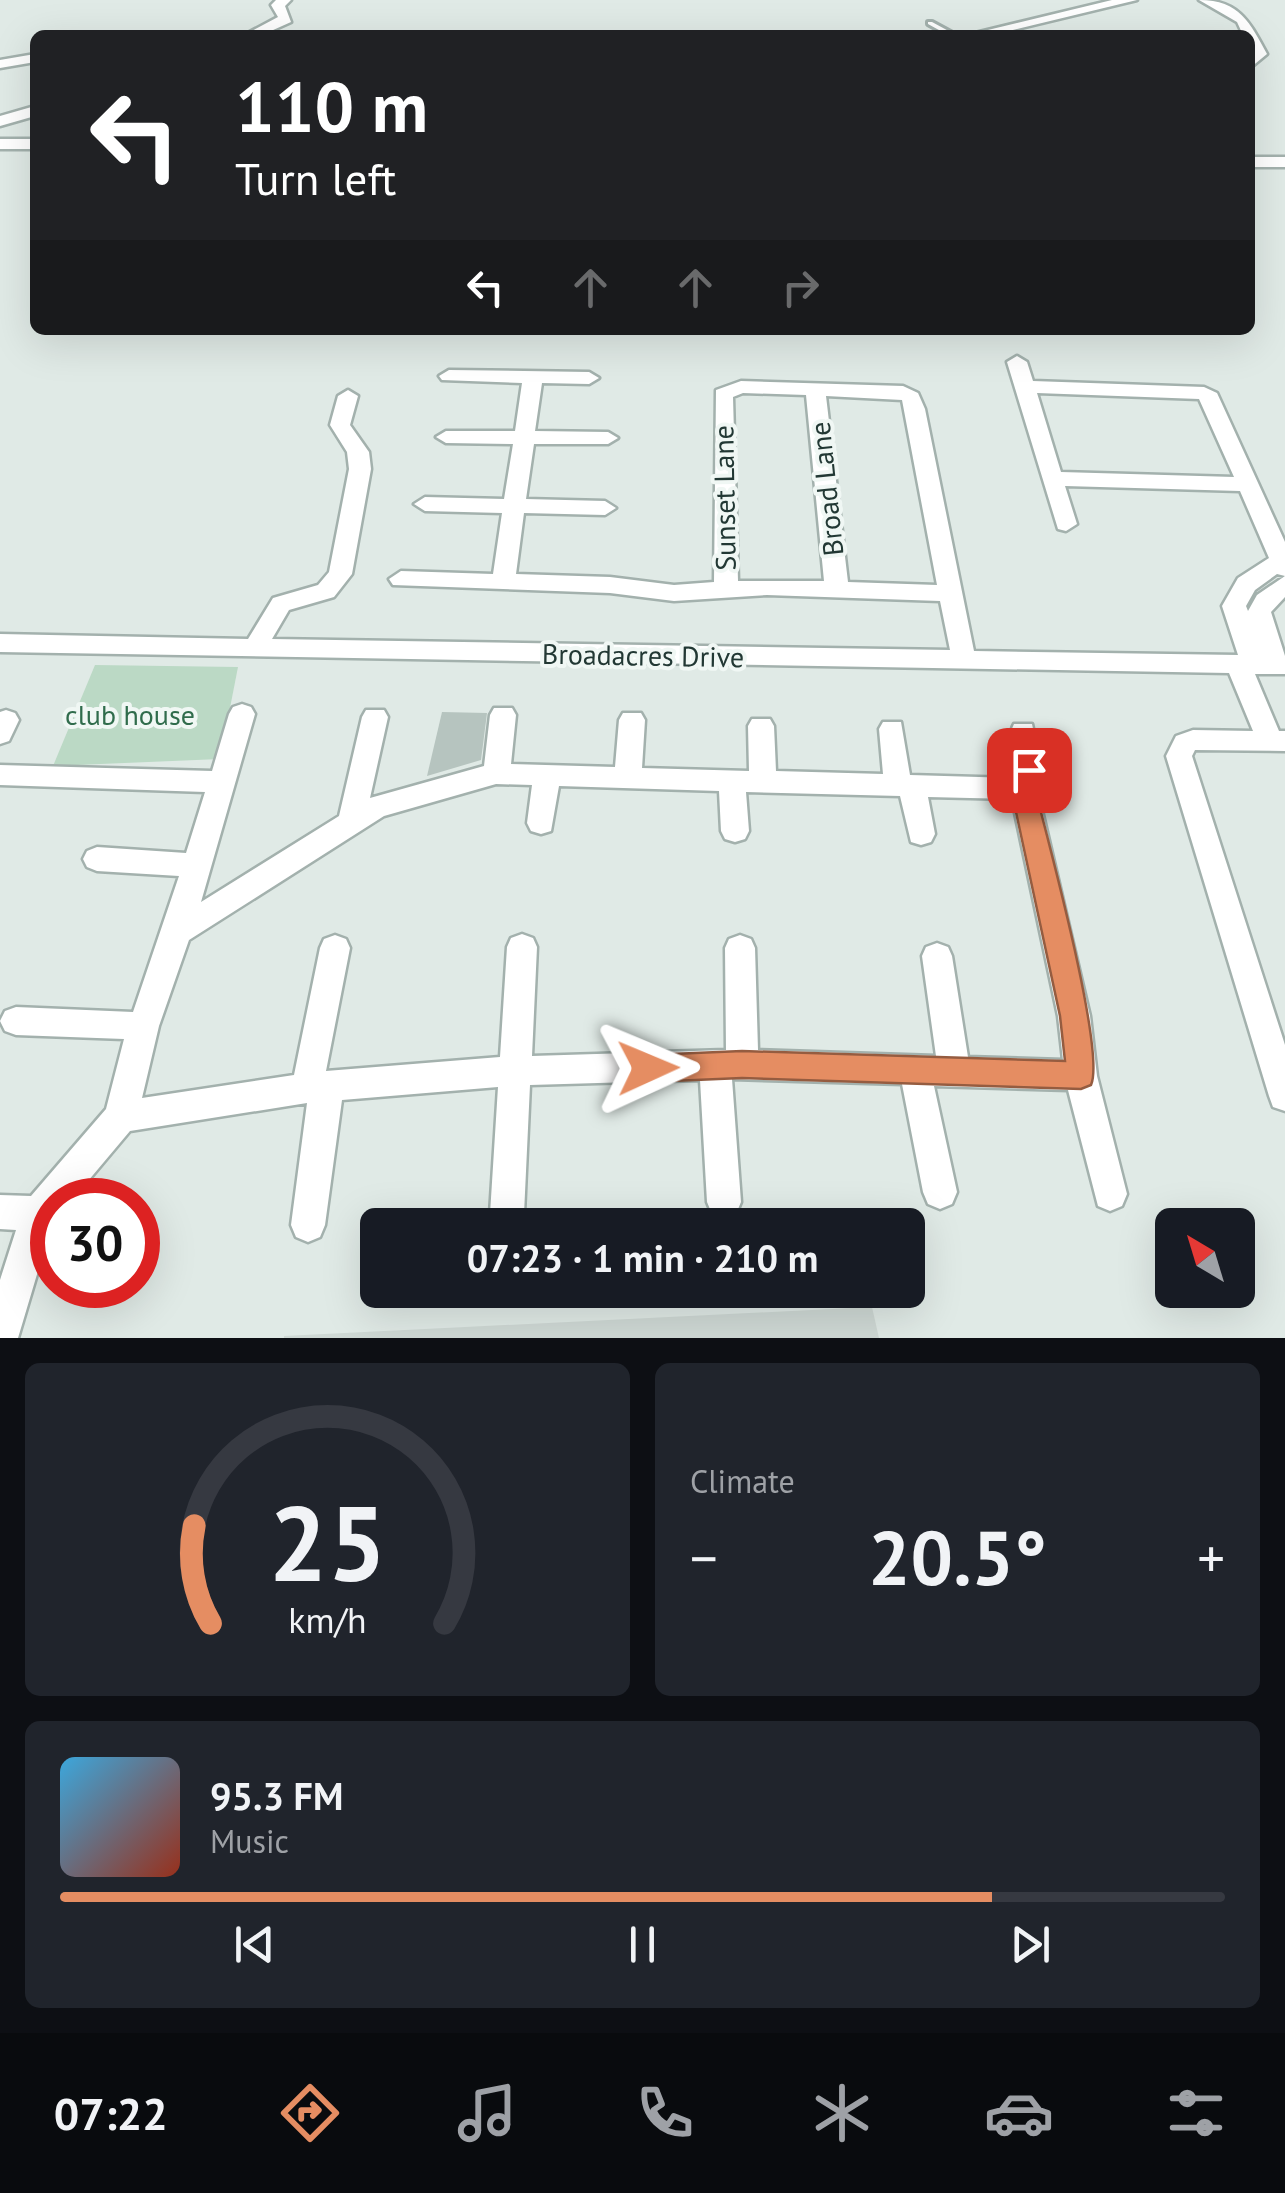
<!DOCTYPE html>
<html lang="en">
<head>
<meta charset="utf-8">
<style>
  :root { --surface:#171b24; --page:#20242c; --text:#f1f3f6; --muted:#9ea1a6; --line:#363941; --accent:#e58d62 }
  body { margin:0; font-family:"PT Sans",sans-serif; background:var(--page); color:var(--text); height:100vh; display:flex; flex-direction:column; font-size:38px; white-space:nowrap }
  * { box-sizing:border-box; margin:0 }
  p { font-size:32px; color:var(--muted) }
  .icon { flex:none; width:55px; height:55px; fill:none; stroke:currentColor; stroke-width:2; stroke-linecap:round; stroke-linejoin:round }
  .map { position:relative; height:1338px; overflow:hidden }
  .side { display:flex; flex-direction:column; gap:25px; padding:25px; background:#0d0f14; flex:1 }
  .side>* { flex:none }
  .banner { position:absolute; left:30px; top:30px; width:1225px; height:305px; border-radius:15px; box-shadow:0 10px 40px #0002; background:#202124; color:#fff; overflow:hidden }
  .needle { width:65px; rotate:322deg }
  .buttons { position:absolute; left:1155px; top:1208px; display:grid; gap:20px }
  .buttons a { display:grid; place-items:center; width:100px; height:100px; border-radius:15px; background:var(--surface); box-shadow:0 10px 40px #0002; font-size:50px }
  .speed { position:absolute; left:30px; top:1178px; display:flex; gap:20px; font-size:50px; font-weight:700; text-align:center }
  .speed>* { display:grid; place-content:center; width:130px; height:130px; border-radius:50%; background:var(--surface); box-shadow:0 10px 40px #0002; line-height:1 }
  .speed .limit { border:15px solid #d22; background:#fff; color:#111 }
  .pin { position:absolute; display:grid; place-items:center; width:85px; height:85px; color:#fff; margin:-42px; border-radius:20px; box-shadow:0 5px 15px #0006 }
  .me { position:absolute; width:110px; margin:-55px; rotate:89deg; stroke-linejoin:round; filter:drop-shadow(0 0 8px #0008) }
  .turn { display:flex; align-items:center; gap:35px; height:210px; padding:0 40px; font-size:45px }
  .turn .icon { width:130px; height:130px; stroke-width:2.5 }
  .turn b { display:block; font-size:70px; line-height:85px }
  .lanes { display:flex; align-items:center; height:95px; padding:0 40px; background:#0003; justify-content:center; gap:50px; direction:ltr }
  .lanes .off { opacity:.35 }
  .big { font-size:75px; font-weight:700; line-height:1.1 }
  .side .tile { flex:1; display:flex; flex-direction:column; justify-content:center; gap:15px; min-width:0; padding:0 35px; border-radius:15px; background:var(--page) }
  .side .dial { align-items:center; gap:0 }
  .dial svg { height:260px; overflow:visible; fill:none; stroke:var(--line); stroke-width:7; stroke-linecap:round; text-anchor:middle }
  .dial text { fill:var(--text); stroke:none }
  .song { display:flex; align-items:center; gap:30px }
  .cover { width:120px; height:120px; border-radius:15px; background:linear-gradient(135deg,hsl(200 70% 55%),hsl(10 70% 35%)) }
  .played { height:10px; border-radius:5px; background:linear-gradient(90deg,var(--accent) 80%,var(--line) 80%) }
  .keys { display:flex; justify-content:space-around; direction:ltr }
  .heat { display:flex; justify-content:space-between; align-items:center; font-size:55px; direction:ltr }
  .side .tiles { flex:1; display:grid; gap:25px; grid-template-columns:1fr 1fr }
  .tile:last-child { grid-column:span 2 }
  .trip { position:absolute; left:360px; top:1208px; width:565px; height:100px; border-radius:15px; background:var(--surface); box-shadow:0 10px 40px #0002; font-weight:700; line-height:100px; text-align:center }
  .tabs { display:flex; height:160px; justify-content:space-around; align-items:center; background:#090b0e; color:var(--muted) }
  .tabs .icon { width:70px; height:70px }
  .tabs .on { color:var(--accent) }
  .tabs b { font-size:45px; color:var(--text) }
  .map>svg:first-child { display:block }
</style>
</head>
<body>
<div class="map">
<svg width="1285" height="1338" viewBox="0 0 1285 1338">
  <rect width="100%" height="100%" fill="#e0eae6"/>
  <path fill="#cfd9d5" d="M 872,1307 L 879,1338 L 284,1338 L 284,1336 Z"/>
  <path fill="#bbd9c5" d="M 95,665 L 238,667 L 220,759 L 53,766 Z"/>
  <path fill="#b6c4bf" d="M 442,712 L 487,713 L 481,760 L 427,776 Z"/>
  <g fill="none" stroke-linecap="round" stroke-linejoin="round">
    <g stroke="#a3b1ad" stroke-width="6">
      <path id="lane" d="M 928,22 L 932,22 L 956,35 L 948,35 L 928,24 Z"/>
    </g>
    <g stroke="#a3b1ad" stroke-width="5">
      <g id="street">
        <path d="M 276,0 L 291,0 L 285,6 L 291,22 L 262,35 L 244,35 L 278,17 L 271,5 Z"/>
        <path d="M 1112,0 L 1137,0 L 992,35 L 967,35 Z"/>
        <path d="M 1199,0 C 1240,0 1250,23 1267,54 L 1250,68 L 1250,35 L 1243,35 L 1237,22 Z"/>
        <path d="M 35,54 L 35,62 L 0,68 L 0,60 Z"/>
        <path d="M 35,106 L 35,116 L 0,126 L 0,116 Z"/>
        <rect x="0" y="139" width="35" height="10"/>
        <rect x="1250" y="157" width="35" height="10"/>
        <path d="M 1017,356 L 1027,362 L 1033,381 L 1204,387 L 1217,393 L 1285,542 L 1285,576 L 1277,574 L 1255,590 L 1246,606 L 1248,611 L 1257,595 L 1285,576 L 1285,597 L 1271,612 L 1285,656 L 1285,674 L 1255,674 L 1279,731 L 1285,731 L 1285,751 L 1195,750 L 1192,756 L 1285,1045 L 1285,1111 L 1273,1107 L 1269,1096 L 1166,756 L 1176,736 L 1193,730 L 1253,731 L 1229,673 L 0,652 L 0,634 L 248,639 L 273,598 L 318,585 L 329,572 L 349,469 L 347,452 L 330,425 L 338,396 L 348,390 L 358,396 L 350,425 L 369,452 L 371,469 L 352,574 L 334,597 L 289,610 L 272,639 L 950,650 L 940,601 L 767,595 L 674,601 L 610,593 L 393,585 L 389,579 L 401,571 L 493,574 L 502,513 L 425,511 L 414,504 L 425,497 L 504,499 L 513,444 L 446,443 L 436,437 L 446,431 L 515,431 L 522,383 L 442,380 L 439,376 L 449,370 L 589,372 L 599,378 L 589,384 L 542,383 L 535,431 L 608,432 L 618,438 L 608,444 L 534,444 L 526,499 L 605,501 L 616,508 L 605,515 L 524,513 L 516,574 L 610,577 L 674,585 L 714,582 L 716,390 L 741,381 L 903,386 L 918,393 L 925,409 L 974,651 L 1238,655 L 1222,606 L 1238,578 L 1269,558 L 1240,491 L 1065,486 L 1077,524 L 1066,531 L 1058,529 L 1007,362 ZM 743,393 L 806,395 L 824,581 L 738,581 L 733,397 ZM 1037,393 L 1199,399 L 1234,477 L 1061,472 ZM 826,396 L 902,400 L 937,585 L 848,582 Z"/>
        <path d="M 242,704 L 251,707 L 255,714 L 201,902 L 339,816 L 362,717 L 366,710 L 384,710 L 388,717 L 370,798 L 484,766 L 490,715 L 494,708 L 512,708 L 516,715 L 511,764 L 615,767 L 619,720 L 623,713 L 641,713 L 645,720 L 642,768 L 749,771 L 748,726 L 752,719 L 770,719 L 774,726 L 776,771 L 883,774 L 879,729 L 883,722 L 901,722 L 910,775 L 1013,778 C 1019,760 1005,740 1014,724 L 1032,724 L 1042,770 L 1037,789 L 1090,1016 L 1097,1076 L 1127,1194 L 1122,1206 L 1110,1211 L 1098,1206 L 1068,1090 L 934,1086 L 957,1192 L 952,1204 L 940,1209 L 928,1204 L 923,1192 L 902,1084 L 732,1079 L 741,1202 L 736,1214 L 724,1219 L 712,1214 L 707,1202 L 700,1080 L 530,1085 L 524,1214 L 520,1225 L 494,1225 L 490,1214 L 498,1087 L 342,1100 L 325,1225 L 320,1237 L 308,1242 L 296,1237 L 291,1225 L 307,1103 L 130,1131 L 72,1200 L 52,1200 L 52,1224 L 18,1338 L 0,1338 L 0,1280 L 16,1230 L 0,1229 L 0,1195 L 31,1196 L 106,1109 L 124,1039 L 16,1035 L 5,1031 L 0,1021 L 5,1011 L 16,1007 L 133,1012 L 179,876 L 97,871 L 87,867 L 83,859 L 87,851 L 97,847 L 186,853 L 205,792 L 0,785 L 0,765 L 212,771 L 229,714 L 233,707 ZM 496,784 L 532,785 L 527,823 L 531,831 L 541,834 L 551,831 L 559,786 L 719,791 L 721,831 L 725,839 L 735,842 L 745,839 L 749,831 L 746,792 L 900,796 L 911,842 L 921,845 L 931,842 L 935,834 L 928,797 L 1012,799 L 1058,1016 L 1063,1060 L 968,1057 L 952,956 L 948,947 L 937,943 L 926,947 L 922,956 L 936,1056 L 758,1050 L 755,948 L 751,939 L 740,935 L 729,939 L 725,948 L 726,1050 L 532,1056 L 537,947 L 533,938 L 522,934 L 511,938 L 507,947 L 500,1057 L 326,1071 L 350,948 L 346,939 L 335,935 L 324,939 L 320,948 L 294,1075 L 142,1098 L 159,1026 L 189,940 L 384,816 Z"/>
        <path d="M 6,710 L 15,713 L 19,720 L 9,741 L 0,744 L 0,712 Z"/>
      </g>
    </g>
    <use href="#lane" fill="#fff" fill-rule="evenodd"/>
    <use href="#street" fill="#fff" fill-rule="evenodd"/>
  </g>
  <path fill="#e58d62" stroke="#955c40" stroke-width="2.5" d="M 1029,761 L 1038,764 L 1041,770 L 1035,789 C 1047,837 1106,1052 1091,1085 L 1081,1089 L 742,1078 L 648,1082 L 637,1078 L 633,1068 L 637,1059 L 648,1055 L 742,1051 L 1065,1061 L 1060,1016 L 1011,789 L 1021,764 Z"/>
  <g text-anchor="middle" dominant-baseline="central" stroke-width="8" stroke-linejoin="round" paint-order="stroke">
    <g font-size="28" fill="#223834" stroke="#f0f7f4">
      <text transform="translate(826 489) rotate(-96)">Broad Lane</text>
      <text transform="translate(724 498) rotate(-91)">Sunset Lane</text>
      <text transform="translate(643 655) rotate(1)">Broadacres Drive</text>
    </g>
    <g font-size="28" fill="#306c4c" stroke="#f0f7f4">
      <text x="130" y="714">club house</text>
    </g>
  </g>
</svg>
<div class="buttons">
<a><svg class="needle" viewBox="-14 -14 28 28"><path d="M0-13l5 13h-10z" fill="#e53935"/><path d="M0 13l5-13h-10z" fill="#9ea1a6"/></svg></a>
</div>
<div class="speed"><div class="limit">30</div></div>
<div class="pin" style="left:1029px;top:770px;background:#d93025"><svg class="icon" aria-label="arrive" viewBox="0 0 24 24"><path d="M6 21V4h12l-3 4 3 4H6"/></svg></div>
<svg class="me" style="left:648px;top:1068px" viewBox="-20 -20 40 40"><path d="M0-17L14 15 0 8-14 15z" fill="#e58d62" stroke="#fff" stroke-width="4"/></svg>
<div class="trip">07:23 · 1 min · 210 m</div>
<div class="banner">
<div class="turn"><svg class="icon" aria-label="left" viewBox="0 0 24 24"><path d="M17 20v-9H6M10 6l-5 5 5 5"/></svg><div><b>110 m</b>Turn left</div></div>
<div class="lanes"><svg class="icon" aria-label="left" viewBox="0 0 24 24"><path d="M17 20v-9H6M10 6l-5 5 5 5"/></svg><svg class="icon off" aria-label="ahead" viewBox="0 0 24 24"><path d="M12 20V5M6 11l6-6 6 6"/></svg><svg class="icon off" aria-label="ahead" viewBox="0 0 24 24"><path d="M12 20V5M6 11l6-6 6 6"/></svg><svg class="icon off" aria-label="right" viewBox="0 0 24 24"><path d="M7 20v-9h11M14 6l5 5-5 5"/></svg></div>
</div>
</div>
<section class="side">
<div class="tiles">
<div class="tile dial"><svg viewBox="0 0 100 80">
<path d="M14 69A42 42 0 1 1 86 69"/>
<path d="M14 69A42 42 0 0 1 9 39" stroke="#e58d62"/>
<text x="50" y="56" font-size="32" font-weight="700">25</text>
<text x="50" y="72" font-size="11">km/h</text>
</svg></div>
<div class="tile"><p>Climate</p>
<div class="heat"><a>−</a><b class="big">20.5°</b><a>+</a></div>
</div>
<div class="tile">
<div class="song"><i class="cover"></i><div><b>95.3 FM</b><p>Music</p></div></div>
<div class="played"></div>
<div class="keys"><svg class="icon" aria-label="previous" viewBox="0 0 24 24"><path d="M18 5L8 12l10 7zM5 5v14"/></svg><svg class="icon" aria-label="pause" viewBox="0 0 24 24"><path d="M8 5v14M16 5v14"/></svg><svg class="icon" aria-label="next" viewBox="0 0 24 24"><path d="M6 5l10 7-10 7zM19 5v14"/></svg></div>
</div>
</div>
</section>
<nav class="tabs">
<b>07:22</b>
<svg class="icon on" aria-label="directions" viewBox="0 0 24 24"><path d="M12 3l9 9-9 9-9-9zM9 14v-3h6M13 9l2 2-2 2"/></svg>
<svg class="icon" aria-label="music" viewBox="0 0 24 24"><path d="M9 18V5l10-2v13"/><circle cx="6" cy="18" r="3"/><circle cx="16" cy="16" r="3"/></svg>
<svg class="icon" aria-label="phone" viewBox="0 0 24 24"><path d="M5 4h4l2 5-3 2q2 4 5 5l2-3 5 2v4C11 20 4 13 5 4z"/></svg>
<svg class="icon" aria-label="climate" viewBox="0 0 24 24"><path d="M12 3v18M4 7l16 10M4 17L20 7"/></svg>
<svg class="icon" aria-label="car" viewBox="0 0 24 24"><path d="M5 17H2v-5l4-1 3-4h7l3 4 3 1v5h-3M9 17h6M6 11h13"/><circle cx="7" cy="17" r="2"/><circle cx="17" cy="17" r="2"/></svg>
<svg class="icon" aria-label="filters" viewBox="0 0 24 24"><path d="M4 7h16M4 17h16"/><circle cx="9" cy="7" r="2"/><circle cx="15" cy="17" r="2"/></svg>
</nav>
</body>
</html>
